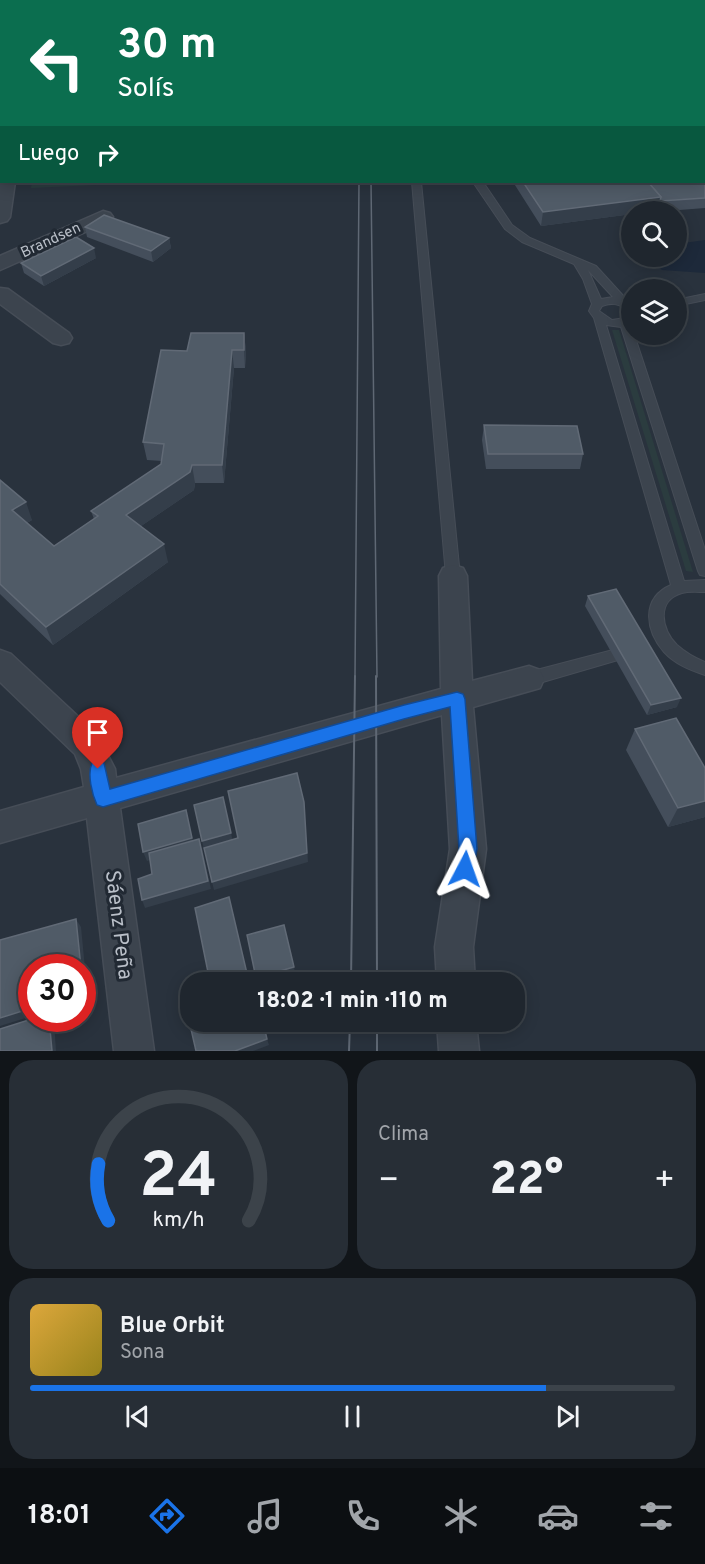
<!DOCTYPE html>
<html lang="es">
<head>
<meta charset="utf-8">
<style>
  :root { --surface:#1f262e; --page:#272e36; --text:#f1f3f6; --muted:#a1a5aa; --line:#3c434a; --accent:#1a73e8 }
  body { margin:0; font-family:Overpass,sans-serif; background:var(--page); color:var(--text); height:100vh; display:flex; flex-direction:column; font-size:22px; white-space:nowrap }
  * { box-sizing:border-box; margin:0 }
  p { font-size:20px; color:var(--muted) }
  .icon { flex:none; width:33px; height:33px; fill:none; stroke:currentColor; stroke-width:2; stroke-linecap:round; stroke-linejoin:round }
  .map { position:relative; height:1051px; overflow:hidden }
  .details { display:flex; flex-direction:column; gap:9px; padding:9px; background:#111519; flex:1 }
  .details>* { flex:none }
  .guide { position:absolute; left:0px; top:0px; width:705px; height:183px; box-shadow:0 3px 15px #0003,0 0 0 2px var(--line); background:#0b6e4f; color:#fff; overflow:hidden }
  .tools { position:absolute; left:621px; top:201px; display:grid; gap:12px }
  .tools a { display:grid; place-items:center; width:66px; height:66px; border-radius:50%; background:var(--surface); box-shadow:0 3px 15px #0003,0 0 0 2px var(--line); font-size:30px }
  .speed { position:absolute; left:18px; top:954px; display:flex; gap:12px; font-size:30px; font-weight:700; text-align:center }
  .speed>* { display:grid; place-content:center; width:78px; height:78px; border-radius:50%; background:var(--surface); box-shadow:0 3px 15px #0003,0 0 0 2px var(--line); line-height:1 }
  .speed .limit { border:9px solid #d22; background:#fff; color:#111 }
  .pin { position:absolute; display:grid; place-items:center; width:51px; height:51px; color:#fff; margin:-62px -26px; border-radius:50% 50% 50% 0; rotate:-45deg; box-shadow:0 0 6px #0007 }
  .pin .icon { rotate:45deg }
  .me { position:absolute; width:66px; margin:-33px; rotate:4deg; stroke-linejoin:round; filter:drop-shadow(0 0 4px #0008) }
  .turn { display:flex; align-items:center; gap:21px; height:126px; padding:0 18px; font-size:27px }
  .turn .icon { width:78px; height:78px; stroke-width:2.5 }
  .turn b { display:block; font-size:42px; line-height:51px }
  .then { display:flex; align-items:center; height:57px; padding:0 18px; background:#0003; gap:12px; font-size:22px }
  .big { font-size:45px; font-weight:800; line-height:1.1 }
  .details .card { flex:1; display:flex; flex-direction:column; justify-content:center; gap:9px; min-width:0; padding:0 21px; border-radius:24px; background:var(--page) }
  .details .dial { align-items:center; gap:0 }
  .dial svg { height:156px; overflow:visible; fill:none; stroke:var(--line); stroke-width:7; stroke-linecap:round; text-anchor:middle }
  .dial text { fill:var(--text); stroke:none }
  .song { display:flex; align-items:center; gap:18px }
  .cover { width:72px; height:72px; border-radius:9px; background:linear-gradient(135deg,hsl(40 70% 55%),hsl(50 70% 35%)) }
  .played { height:6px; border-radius:3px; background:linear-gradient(90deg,var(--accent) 80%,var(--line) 80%) }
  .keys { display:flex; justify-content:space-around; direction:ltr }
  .heat { display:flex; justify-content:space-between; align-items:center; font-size:33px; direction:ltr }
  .details .tiles { flex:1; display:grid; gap:9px; grid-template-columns:1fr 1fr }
  .card:last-child { grid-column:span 2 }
  .trip { position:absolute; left:180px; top:972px; width:345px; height:60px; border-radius:24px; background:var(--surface); box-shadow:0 3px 15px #0003,0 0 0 2px var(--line); font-weight:800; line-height:60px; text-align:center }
  .tab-bar { display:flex; height:96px; justify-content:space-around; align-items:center; background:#0c0f12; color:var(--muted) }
  .tab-bar .icon { width:42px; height:42px }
  .tab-bar .active { color:var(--accent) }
  .tab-bar b { font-size:27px; color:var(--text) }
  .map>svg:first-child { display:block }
</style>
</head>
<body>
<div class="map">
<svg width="705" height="1051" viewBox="0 0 705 1051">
  <rect width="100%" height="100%" fill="#29323d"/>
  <g fill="#2b3c3f">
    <path d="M 32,182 L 160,182 L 31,188 Z"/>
    <path d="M 612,330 L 619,330 L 693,572 L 686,571 Z"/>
  </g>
  <path fill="#1d293a" d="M 705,240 L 705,273 L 662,270 L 652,262 L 652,257 L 676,256 L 677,244 Z"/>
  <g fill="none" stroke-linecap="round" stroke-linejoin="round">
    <g stroke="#464d57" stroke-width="2">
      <g id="service">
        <path d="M 705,139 L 705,145 L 704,145 L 704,140 Z"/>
        <path d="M 412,182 L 421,182 L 460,576 L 458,580 L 448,580 L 446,576 Z"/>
        <path d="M 477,182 L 485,182 L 485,185 L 512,225 L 530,238 L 596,266 L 627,300 L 632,302 L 632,310 C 620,306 614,301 602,306 L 599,311 L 612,320 L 632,317 L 632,334 L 634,334 L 705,550 L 705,576 L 700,575 L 698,571 L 621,327 L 606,325 L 684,581 L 705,580 L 705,592 C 698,592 689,591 682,593 C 656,600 661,630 677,645 C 686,653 695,658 705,662 L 705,675 C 690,670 675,664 664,652 C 645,630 641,598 671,585 L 594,318 L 589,311 L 592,304 L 583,279 L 574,264 L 522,242 L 505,229 L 475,185 ZM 588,270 L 613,297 L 601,299 Z"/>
        <path d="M 705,294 L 705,300 L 676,306 L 676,300 Z"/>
        <path d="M 613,650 L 618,652 L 621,656 L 618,660 L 529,686 L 524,684 L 521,679 L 524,674 L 529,672 Z"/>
      </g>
    </g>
    <g stroke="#464d57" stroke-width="3">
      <g id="minor">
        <path d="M 0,0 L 7,0 L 8,2 L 2,2 L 0,7 Z"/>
        <path d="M 24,0 L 64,0 L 23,2 Z"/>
        <rect x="167" y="0" width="14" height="2"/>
        <path d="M 320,0 L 334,0 L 335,2 L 321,2 Z"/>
        <rect x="0" y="102" width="2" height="10"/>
        <path d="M 0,178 L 2,182 L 15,182 L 10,217 L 7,221 L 0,223 Z"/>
        <path d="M 103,211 L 110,213 L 113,217 L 110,221 L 0,270 L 0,256 Z"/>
        <path d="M 0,288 L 8,289 L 69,333 L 72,338 L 69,343 L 61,345 L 53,343 L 0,304 Z"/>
        <path d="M 453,565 L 463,568 L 467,576 L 472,681 L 529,666 L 540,670 L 544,679 L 540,688 L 473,707 L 486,849 L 473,947 L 475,982 L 437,982 L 435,947 L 450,849 L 442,715 L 120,808 L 154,1051 L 114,1051 L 87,818 L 0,843 L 0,811 L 84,787 L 81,769 L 75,754 L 0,682 L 0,650 L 11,654 L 97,734 L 115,769 L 116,778 L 441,689 L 439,576 L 443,568 Z"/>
        <path d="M 437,1022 L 476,1022 L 479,1051 L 439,1051 Z"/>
      </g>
    </g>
    <use href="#service" fill="#3c444e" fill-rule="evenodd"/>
    <use href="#minor" fill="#3c444e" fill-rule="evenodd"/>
    <g stroke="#5f6874" stroke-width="1.5">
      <path d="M 371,182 L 377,677"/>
      <path d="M 355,677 L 359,182"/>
    </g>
    <g stroke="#5f6874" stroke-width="2">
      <path d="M 376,676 L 377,982"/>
      <path d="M 351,982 L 355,676"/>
      <path d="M 377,1022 L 377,1051"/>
      <path d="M 349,1051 L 350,1022"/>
    </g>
  </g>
  <g fill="#444e5b">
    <rect x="289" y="0" width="21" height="2"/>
    <path d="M 433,0 L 552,0 L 554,2 L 434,2 Z"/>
    <path d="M 562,0 L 705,0 L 705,46 L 704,46 L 704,2 L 563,2 Z"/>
    <path d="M 705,153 L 705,208 L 654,212 L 632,212 L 632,214 L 541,226 L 513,182 L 704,182 Z"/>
    <path d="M 85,227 L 169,238 L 171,248 L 153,262 L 87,237 Z"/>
    <path d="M 96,258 L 44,286 L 24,273 L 21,263 Z"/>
    <path d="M 244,333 L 246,351 L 245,368 L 234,368 L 224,483 L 195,483 L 194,490 L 141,526 L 168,562 L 53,645 L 0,594 L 0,480 L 32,520 L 27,523 L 54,546 L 94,519 L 91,511 L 161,464 L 162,461 L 147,460 L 143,442 L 187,351 Z"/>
    <path d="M 484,425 L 583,454 L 580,469 L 486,469 L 482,440 Z"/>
    <path d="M 588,596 L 677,707 L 647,715 L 585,606 Z"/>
    <path d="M 635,729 L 705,768 L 705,817 L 668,827 L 626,750 Z"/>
  </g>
  <g fill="#343e4a">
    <path d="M 1,120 L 2,135 L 0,135 L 0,121 Z"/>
    <path d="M 661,197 L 658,211 L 632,212 L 632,214 L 541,226 L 543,212 Z"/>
    <path d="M 169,238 L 171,248 L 153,262 L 151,251 Z"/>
    <path d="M 94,248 L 96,258 L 44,286 L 41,276 Z"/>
    <path d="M 244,333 L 246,351 L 245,368 L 244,350 Z"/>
    <path d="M 232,350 L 234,368 L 224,483 L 222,465 Z"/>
    <path d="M 192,465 L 195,483 L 194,490 L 131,533 L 126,515 Z"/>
    <path d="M 26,502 L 32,520 L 18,528 L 12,510 Z"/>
    <path d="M 164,544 L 168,562 L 53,645 L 46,627 Z"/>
    <path d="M 681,698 L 677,707 L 647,715 L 651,705 Z"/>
    <path d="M 705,801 L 705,817 L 668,827 L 678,808 Z"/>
    <path d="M 304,802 L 308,862 L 214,890 L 212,882 Z"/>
    <path d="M 188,819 L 194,846 L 147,861 L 143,852 Z"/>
    <path d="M 231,833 L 233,842 L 204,850 L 202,841 Z"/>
    <path d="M 202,847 L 211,889 L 145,908 L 142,900 Z"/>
    <path d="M 76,919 L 81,927 L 88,999 L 82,1001 L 82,968 L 81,968 Z"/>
    <path d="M 294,967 L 295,974 L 267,982 L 257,982 L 256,978 Z"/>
    <path d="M 32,1008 L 32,1016 L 0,1026 L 0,1018 Z"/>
    <path d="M 49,1018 L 52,1018 L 54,1021 L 56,1051 L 52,1051 Z"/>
    <path d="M 267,1039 L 269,1045 L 253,1051 L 235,1051 Z"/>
  </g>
  <g fill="#505b67" stroke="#616a76" stroke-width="1.5">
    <path d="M 84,0 L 84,2 L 65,2 L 65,1 Z"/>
    <rect x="87" y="0" width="24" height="2"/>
    <rect x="114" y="0" width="24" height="2"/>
    <rect x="141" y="0" width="18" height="2"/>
    <rect x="180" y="0" width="11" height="2"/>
    <rect x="196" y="0" width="24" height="2"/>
    <rect x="240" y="0" width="36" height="2"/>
    <path d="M 443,0 L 552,0 L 554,2 L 444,2 Z"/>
    <path d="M 573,0 L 621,0 L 622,2 L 574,2 Z"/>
    <path d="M 631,0 L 705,0 L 705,31 L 704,31 L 704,2 L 632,2 Z"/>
    <path d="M 704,153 L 705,153 L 705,198 L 660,201 L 661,197 L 648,182 L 704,182 Z"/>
    <path d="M 523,182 L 648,182 L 661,197 L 543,212 Z"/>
    <path d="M 104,215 L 169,238 L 151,251 L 85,227 Z"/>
    <path d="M 76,237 L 94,248 L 41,276 L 21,263 Z"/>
    <path d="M 191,333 L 244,333 L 244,350 L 232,350 L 222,465 L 192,465 L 190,472 L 126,515 L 164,544 L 46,627 L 0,584 L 0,480 L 26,502 L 12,510 L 54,546 L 98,516 L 91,511 L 161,464 L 164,444 L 143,442 L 161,350 L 187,351 Z"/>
    <path d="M 484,425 L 577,426 L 583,454 L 488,454 Z"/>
    <path d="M 616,589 L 681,698 L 651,705 L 588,596 Z"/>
    <path d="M 676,718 L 705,768 L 705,801 L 678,808 L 635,729 Z"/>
    <path d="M 297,773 L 304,802 L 307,853 L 212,882 L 204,848 L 238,838 L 228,791 Z"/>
    <path d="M 223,797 L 231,833 L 202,841 L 194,805 Z"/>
    <path d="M 186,810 L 192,838 L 143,852 L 138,824 Z"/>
    <path d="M 199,839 L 208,881 L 142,900 L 138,879 L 152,874 L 149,853 Z"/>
    <path d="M 229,897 L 249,982 L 210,982 L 195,908 Z"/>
    <path d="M 76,919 L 81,968 L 32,968 L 32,1008 L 0,1018 L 0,940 Z"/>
    <path d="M 284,925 L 294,967 L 256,978 L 247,935 Z"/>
    <path d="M 188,1016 L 190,1016 L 190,1022 L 263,1022 L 267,1039 L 235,1051 L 196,1051 Z"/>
    <path d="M 35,1018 L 49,1018 L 52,1051 L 0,1051 L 0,1029 Z"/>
  </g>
  <path fill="#1a73e8" stroke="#114b97" stroke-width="1.5" d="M 457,692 L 463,694 L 465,699 L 477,849 L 472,875 L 465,877 L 459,875 L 456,869 L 459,849 L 450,707 L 404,719 L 103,807 L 97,805 C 92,794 87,774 92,763 L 98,761 L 104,763 L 110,789 L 404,705 Z"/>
  <g text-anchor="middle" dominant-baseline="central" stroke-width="6" stroke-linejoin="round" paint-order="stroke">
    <g font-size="15" fill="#b9bfc8" stroke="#212933">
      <text transform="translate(51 241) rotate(-25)">Brandsen</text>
    </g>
    <g font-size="21" fill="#b9bfc8" stroke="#212933">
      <text transform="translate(118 925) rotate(83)">Sáenz Peña</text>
    </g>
  </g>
</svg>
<div class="tools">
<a><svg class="icon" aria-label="search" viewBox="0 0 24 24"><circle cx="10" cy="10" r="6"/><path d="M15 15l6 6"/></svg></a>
<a><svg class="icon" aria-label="layers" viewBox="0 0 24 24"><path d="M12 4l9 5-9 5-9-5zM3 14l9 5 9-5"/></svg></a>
</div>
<div class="speed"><div class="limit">30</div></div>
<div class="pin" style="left:98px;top:769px;background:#d93025"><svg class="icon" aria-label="arrive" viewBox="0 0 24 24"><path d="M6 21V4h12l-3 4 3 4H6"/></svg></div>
<svg class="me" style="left:465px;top:869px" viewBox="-20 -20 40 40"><path d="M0-17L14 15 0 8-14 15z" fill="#1a73e8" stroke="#fff" stroke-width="4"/></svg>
<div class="trip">18:02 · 1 min · 110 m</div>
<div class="guide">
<div class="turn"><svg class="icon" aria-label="left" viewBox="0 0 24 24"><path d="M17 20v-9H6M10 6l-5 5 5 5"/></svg><div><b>30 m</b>Solís</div></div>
<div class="then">Luego<svg class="icon" aria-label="right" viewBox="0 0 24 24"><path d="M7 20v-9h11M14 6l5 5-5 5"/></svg></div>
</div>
</div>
<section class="details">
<div class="tiles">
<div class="card dial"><svg viewBox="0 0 100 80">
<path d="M14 69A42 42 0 1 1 86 69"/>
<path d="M14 69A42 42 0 0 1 9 40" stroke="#1a73e8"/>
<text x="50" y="56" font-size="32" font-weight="700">24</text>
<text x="50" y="72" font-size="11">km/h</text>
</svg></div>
<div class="card"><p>Clima</p>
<div class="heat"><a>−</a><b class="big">22°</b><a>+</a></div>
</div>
<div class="card">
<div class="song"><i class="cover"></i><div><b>Blue Orbit</b><p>Sona</p></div></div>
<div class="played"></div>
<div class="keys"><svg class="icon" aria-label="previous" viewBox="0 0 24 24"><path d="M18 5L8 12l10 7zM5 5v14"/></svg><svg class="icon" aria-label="pause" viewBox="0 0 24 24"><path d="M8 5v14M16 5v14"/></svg><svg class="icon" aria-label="next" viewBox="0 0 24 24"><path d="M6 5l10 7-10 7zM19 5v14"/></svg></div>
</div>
</div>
</section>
<nav class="tab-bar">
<b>18:01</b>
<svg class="icon active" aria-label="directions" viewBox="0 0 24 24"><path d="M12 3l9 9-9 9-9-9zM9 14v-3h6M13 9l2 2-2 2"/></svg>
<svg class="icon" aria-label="music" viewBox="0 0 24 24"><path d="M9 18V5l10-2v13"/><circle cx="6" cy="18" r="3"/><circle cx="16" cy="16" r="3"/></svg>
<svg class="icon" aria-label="phone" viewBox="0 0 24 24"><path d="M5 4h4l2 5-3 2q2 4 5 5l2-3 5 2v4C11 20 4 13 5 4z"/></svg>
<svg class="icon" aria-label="climate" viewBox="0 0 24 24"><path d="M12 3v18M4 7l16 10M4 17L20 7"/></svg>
<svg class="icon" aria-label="car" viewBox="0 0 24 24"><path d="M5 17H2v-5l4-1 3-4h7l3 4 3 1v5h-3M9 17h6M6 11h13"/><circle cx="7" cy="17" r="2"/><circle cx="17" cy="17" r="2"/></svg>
<svg class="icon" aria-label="filters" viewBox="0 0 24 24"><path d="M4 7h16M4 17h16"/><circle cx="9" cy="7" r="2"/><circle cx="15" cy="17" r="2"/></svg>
</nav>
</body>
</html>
